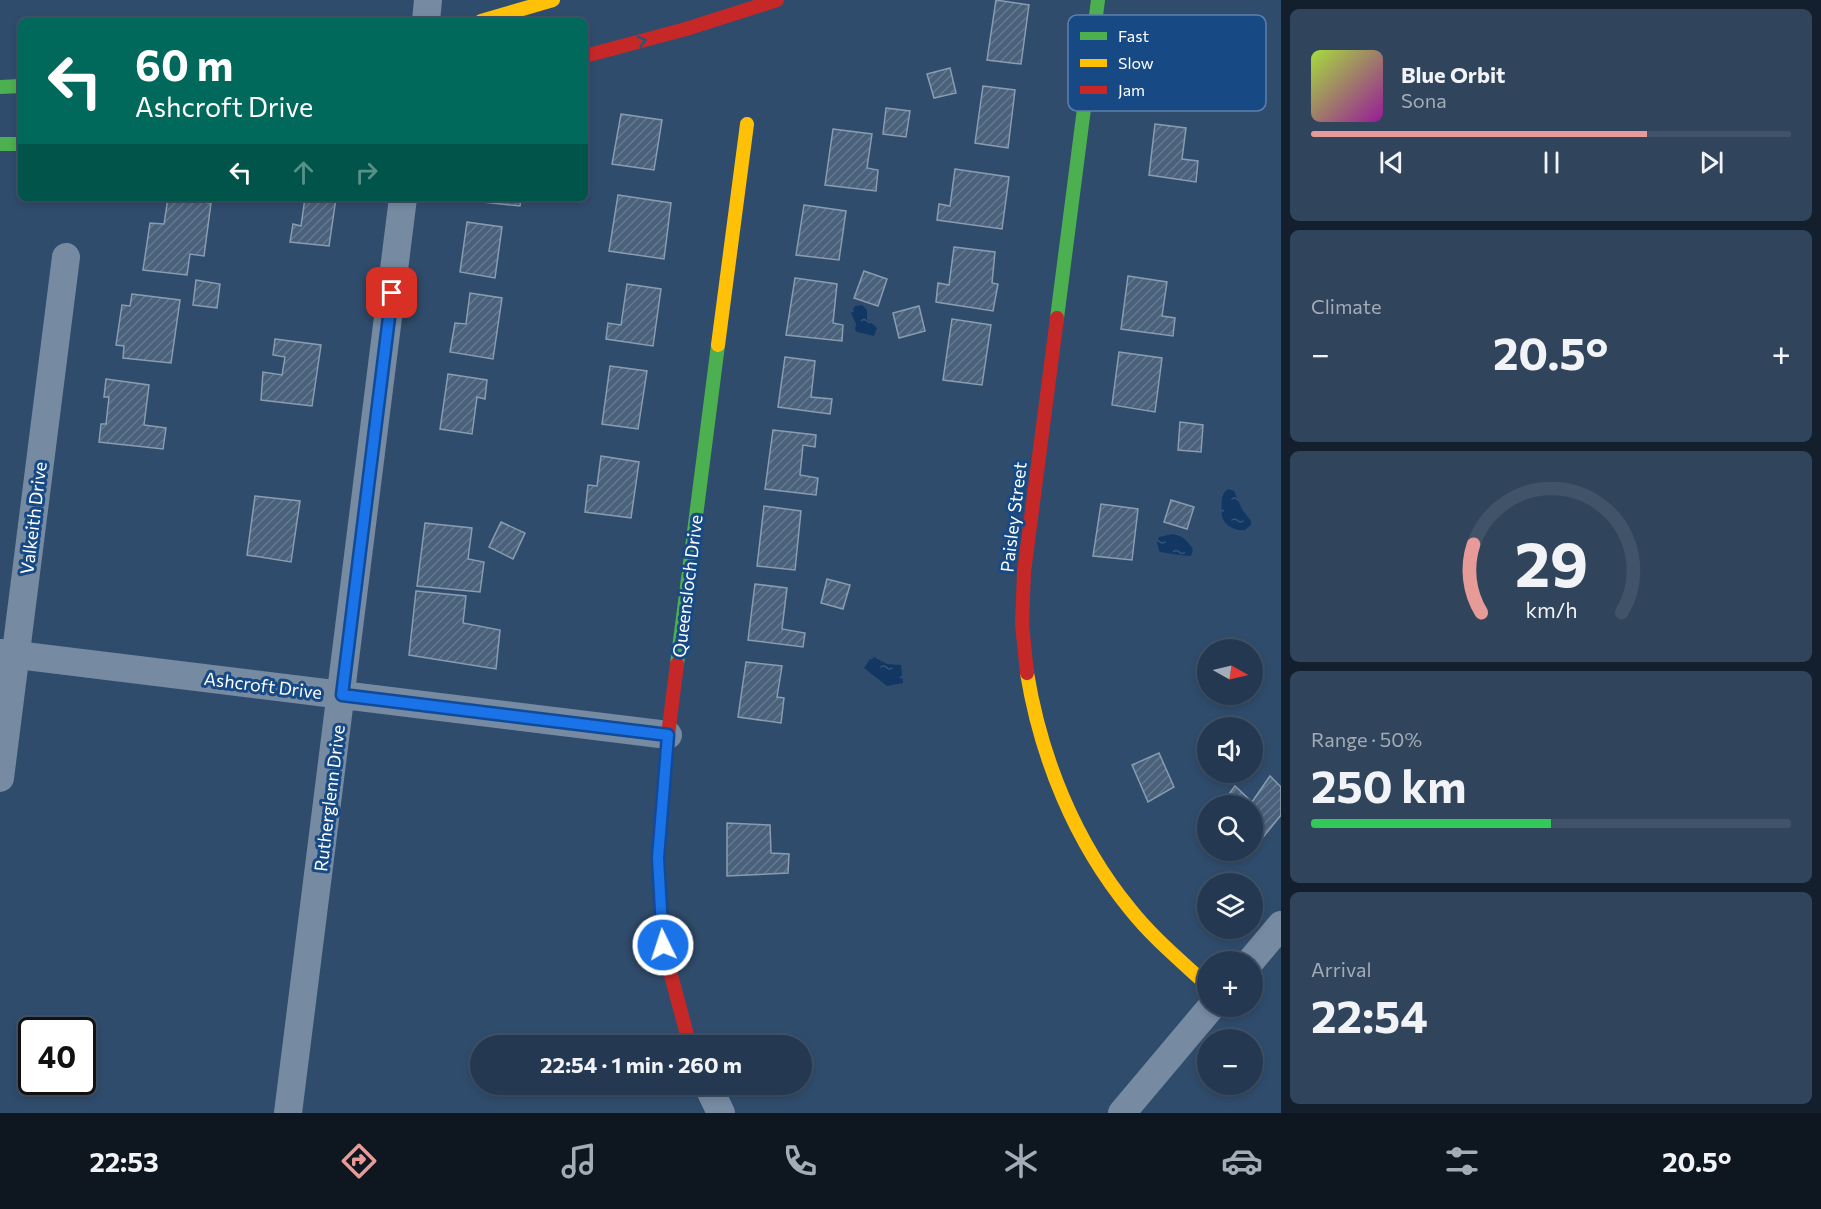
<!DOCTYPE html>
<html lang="en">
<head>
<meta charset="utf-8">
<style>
  :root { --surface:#243951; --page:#30445b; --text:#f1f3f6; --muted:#a3acb7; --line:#415368; --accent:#e69b98 }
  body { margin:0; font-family:Commissioner,sans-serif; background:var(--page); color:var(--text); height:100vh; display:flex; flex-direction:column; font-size:22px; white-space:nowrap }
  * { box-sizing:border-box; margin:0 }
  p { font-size:20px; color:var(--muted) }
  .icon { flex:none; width:33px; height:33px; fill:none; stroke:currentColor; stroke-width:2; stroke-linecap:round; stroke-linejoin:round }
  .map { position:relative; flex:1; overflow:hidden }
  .side { display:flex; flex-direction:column; gap:9px; padding:9px; background:#141f2d; width:540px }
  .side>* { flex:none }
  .hud { position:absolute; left:18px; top:18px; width:570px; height:183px; border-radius:9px; box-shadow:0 3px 9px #0003,0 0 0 2px var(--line); background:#00695c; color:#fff; overflow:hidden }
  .needle { width:39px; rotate:98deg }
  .buttons { position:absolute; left:1197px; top:639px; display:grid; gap:12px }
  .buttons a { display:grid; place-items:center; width:66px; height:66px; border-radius:50%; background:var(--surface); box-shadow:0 3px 9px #0003,0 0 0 2px var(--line); font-size:30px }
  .speed { position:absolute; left:18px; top:1017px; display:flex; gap:12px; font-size:30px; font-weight:700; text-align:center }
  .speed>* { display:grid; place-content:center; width:78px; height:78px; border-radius:50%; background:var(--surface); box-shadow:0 3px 9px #0003,0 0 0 2px var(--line); line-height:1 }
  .speed .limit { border:3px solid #111; border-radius:9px; background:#fff; color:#111 }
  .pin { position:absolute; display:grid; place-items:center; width:51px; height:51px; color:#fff; margin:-26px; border-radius:12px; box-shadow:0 3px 9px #0006 }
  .me { position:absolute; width:66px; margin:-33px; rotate:356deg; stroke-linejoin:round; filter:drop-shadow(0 0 4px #0008) }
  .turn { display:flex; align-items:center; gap:21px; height:126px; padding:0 18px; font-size:27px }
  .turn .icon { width:78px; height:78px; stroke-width:2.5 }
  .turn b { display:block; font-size:42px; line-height:51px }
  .lanes { display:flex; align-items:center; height:57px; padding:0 18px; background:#0003; justify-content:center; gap:30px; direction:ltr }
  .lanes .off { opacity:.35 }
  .big { font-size:45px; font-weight:700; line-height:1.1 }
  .side .widget { flex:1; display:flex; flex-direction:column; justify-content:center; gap:9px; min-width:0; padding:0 21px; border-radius:9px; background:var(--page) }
  .side .dial { align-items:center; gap:0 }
  .dial svg { height:156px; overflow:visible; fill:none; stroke:var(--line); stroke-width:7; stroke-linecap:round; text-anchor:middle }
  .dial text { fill:var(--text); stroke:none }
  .song { display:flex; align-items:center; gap:18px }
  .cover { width:72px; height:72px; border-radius:9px; background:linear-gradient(135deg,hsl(80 70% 55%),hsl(300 70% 35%)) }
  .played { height:6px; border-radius:3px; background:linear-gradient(90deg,var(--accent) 70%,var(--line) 70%) }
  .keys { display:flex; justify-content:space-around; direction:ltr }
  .heat { display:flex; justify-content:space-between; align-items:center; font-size:33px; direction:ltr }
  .charge { height:9px; border-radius:4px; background:linear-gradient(90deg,#34c759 50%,var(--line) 0) }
  .trip { position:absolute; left:470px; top:1035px; width:342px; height:60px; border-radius:30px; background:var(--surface); box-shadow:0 3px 9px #0003,0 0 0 2px var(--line); font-weight:700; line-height:60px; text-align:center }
  .dock { display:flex; height:96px; justify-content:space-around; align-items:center; background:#0e1720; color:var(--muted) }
  .dock .icon { width:42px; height:42px }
  .dock .active { color:var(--accent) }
  .dock b { font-size:27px; color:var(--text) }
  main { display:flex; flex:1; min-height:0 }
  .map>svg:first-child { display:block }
</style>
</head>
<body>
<main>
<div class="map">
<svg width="1281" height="1113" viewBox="0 0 1281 1113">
  <defs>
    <pattern id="water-ripples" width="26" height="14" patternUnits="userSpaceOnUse" patternTransform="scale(1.5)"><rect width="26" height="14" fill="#123763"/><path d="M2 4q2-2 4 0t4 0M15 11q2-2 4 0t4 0" fill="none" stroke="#36557a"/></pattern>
    <pattern id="building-hatch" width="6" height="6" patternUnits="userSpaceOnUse" patternTransform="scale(1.5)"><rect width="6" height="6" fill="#4a617b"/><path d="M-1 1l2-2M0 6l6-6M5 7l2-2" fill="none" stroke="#65798f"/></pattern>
  </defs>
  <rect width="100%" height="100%" fill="#304c6c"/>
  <g fill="url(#water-ripples)">
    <path d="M 862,305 L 867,310 L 867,319 L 877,328 L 874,336 L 857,332 L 855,330 L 856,324 L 851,313 L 855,306 Z"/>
    <path d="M 1229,489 L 1234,491 L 1242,509 L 1251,521 L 1251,525 L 1245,530 C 1235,531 1226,527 1222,517 C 1222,507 1219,493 1229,489 Z"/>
    <path d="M 1173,534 C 1182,536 1189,541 1193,550 L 1191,556 C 1188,556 1161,553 1159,551 L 1157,542 L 1159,537 Z"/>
    <path d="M 872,656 L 887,664 L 901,665 L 903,683 L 887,686 L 864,668 Z"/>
  </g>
  <g fill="url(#building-hatch)" stroke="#8a9cb0" stroke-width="1.5">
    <path d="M 996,0 L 1029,5 L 1021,64 L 987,60 Z"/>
    <path d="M 950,68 L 956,93 L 934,98 L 927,74 Z"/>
    <path d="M 983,86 L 1015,90 L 1008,148 L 975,143 Z"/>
    <path d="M 886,108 L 910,111 L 906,137 L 883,134 Z"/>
    <path d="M 621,114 L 662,120 L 654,170 L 612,164 Z"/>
    <path d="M 1155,124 L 1186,128 L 1182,159 L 1198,161 L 1196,182 L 1149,175 Z"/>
    <path d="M 833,129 L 872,134 L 867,168 L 878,170 L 876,191 L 825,185 Z"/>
    <path d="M 955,169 L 1009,177 L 1002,229 L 937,220 L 939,204 L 950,206 Z"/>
    <path d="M 618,195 L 671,203 L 664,259 L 609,251 Z"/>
    <path d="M 168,198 L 211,203 L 204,256 L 190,254 L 187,275 L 143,270 L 150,223 L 164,224 Z"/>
    <path d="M 305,198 L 336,198 L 329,246 L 290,242 L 293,224 L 301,226 Z"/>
    <path d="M 465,198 L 521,198 L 520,206 L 465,200 Z"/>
    <path d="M 804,205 L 846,211 L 839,260 L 796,255 Z"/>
    <path d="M 467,222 L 502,227 L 495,278 L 460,272 Z"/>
    <path d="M 954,247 L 995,252 L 992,283 L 998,284 L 993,311 L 936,302 L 938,283 L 949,285 Z"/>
    <path d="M 864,271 L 887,279 L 878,306 L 854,298 Z"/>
    <path d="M 1128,276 L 1167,282 L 1162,316 L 1175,318 L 1173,336 L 1121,329 Z"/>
    <path d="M 795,278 L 837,284 L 833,323 L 843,325 L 842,341 L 786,335 Z"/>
    <path d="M 196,280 L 220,284 L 217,308 L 193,305 Z"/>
    <path d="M 627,284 L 661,289 L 653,346 L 606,339 L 608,323 L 621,325 Z"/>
    <path d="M 470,293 L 502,298 L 493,359 L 450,352 L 455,323 L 466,324 Z"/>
    <path d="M 132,294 L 180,300 L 171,363 L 123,358 L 124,346 L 116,345 L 122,305 L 130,306 Z"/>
    <path d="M 919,306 L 925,331 L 899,338 L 893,313 Z"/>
    <path d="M 952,319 L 991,325 L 982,385 L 943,380 Z"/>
    <path d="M 275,339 L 321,345 L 312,406 L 261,400 L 263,372 L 282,375 L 285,357 L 273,355 Z"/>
    <path d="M 1119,352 L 1162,358 L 1155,412 L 1112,405 Z"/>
    <path d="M 785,357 L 815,361 L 811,397 L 832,399 L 830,414 L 778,407 Z"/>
    <path d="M 610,366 L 647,371 L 638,429 L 602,424 Z"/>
    <path d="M 448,374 L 487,380 L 485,399 L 477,397 L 472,434 L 440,429 Z"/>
    <path d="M 106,379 L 149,385 L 144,425 L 166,428 L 163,449 L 99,442 L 101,424 L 106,424 L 109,397 L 104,397 Z"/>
    <path d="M 1180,422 L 1203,425 L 1201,452 L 1178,450 Z"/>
    <path d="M 773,430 L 816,435 L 815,447 L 803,445 L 800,475 L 818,478 L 816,495 L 765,489 Z"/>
    <path d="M 601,456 L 639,462 L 631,518 L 585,512 L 588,485 L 597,486 Z"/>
    <path d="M 255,496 L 300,501 L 291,562 L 247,555 Z"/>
    <path d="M 1171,500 L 1194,507 L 1187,529 L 1164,522 Z"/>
    <path d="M 1101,504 L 1138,509 L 1132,560 L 1093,556 Z"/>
    <path d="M 764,506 L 801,511 L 795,570 L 757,566 Z"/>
    <path d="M 501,522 L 525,533 L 513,559 L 489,547 Z"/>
    <path d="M 425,523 L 472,528 L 468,559 L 484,562 L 480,592 L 417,586 Z"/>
    <path d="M 827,579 L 850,585 L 843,609 L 821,603 Z"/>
    <path d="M 755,584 L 787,588 L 782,629 L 805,633 L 803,647 L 748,640 Z"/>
    <path d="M 416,591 L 466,596 L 463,623 L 500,630 L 496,669 L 409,655 Z"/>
    <path d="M 746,662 L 782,666 L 777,697 L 784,698 L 781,723 L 738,717 Z"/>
    <path d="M 1159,753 L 1174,787 L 1148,802 L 1132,765 Z"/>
    <path d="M 1270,776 L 1281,787 L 1281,815 L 1260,841 L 1252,833 L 1252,806 L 1221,805 L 1235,786 L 1252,802 Z"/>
    <path d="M 727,823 L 770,825 L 771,853 L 789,854 L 788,873 L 727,876 Z"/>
  </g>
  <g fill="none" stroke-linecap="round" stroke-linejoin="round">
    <g stroke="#768ba2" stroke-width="28">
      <path d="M 426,21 L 428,0"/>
      <path d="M 0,653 L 668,735"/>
      <path d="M 0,778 L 66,257"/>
      <path d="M 1250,962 L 1281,925"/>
      <path d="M 707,1084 L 721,1113"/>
      <path d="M 288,1113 L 403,198"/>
      <path d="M 1122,1113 L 1212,1006"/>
    </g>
    <g stroke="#4caf50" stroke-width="14">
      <path d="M 0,87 L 21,86"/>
      <path d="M 0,144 L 21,144"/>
      <path d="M 1057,318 L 1098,0"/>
      <path d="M 677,664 L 718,345"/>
    </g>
    <g stroke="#ffc107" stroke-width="14">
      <path d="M 481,21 L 553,0"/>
      <path d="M 718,345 L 747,124"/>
      <path d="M 1027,673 C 1041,758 1075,842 1130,909 C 1153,938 1181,961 1208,986"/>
    </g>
    <g stroke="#c62828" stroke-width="14">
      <path d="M 585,56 L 686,29 L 777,0"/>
      <path d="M 677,664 L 668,735 L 658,858 L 663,945 L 690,1046"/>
      <path d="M 1027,673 L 1022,624 L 1024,572 L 1057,318"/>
    </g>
  </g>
  <defs><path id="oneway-chevron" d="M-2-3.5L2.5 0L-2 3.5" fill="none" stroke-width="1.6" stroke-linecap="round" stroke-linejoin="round" transform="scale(1.5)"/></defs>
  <use stroke="#1f597d" href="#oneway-chevron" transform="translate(642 41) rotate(-15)"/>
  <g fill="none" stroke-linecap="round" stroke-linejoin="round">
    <g stroke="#114b97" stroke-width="15">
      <path id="route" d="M 392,293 L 342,695 L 668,735 L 658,858 L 663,945"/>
    </g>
    <use href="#route" stroke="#1a73e8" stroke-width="10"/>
  </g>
  <g text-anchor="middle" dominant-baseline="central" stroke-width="6" stroke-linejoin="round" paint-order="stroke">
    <g font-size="18" fill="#fff" stroke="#174a85">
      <text transform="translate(1013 517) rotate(-83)">Paisley Street</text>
      <text transform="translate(33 518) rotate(-83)">Valkeith Drive</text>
      <text transform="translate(687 586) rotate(-83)">Queensloch Drive</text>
      <text transform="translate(263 685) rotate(7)">Ashcroft Drive</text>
      <text transform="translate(329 798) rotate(-83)">Rutherglenn Drive</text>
    </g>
  </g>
  <rect x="1068" y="15" width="198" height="96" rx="9" fill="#174a85" stroke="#5d80aa" stroke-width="1.5"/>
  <rect x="1080" y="32" width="27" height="8" fill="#4caf50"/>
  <rect x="1080" y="59" width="27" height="8" fill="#ffc107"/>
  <rect x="1080" y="86" width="27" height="8" fill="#c62828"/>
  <g font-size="16" fill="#fff">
    <text x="1118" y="42">Fast</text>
    <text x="1118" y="69">Slow</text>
    <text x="1118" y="96">Jam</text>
  </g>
</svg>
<div class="buttons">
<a><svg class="needle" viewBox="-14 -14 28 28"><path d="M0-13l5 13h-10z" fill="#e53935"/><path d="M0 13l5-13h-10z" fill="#a3acb7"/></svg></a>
<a><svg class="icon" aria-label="sound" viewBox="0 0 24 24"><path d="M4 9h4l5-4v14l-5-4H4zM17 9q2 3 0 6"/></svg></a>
<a><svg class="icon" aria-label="search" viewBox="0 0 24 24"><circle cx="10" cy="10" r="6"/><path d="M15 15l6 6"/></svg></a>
<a><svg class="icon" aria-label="layers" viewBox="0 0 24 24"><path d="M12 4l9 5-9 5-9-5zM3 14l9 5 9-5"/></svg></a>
<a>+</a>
<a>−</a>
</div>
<div class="speed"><div class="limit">40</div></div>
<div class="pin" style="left:392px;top:293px;background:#d93025"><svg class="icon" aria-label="arrive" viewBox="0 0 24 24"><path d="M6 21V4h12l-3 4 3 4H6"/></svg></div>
<svg class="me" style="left:663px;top:945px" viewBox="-20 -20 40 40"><circle r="17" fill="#1a73e8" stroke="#fff" stroke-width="3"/><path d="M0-11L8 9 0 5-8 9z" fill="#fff"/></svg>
<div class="trip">22:54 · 1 min · 260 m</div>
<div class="hud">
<div class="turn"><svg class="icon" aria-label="left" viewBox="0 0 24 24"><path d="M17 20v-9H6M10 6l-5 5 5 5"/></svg><div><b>60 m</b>Ashcroft Drive</div></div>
<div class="lanes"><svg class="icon" aria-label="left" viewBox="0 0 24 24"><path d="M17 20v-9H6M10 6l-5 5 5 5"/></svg><svg class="icon off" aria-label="ahead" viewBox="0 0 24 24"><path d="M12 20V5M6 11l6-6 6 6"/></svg><svg class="icon off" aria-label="right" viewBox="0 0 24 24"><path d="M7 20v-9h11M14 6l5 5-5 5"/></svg></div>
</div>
</div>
<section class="side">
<div class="widget">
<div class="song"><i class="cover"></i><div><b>Blue Orbit</b><p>Sona</p></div></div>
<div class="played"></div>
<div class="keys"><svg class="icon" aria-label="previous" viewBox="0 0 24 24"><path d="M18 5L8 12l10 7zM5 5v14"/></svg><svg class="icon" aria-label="pause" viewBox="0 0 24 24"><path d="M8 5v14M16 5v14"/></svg><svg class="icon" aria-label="next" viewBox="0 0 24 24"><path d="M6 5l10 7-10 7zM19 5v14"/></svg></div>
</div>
<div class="widget"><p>Climate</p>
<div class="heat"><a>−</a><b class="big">20.5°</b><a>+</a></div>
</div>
<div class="widget dial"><svg viewBox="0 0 100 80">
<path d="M14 69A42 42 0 1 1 86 69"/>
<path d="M14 69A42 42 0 0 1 10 34" stroke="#e69b98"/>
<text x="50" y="56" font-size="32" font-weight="700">29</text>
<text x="50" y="72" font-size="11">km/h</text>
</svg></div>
<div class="widget"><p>Range · 50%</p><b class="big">250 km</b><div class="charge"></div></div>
<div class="widget"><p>Arrival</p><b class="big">22:54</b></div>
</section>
</main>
<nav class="dock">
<b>22:53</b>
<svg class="icon active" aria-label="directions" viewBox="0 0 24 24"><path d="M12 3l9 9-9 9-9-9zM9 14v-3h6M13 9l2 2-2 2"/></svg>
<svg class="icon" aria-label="music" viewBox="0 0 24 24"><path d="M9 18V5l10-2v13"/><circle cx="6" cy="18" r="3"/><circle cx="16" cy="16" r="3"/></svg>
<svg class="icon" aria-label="phone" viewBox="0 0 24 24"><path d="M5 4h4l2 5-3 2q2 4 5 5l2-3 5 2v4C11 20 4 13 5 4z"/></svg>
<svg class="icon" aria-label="climate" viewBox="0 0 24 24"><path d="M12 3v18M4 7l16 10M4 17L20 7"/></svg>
<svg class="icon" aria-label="car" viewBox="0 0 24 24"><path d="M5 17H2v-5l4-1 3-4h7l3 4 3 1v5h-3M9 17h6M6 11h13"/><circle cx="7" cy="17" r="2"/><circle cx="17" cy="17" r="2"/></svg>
<svg class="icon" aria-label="filters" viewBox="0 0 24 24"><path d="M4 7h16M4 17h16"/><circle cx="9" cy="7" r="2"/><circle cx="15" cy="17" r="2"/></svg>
<b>20.5°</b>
</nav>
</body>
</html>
